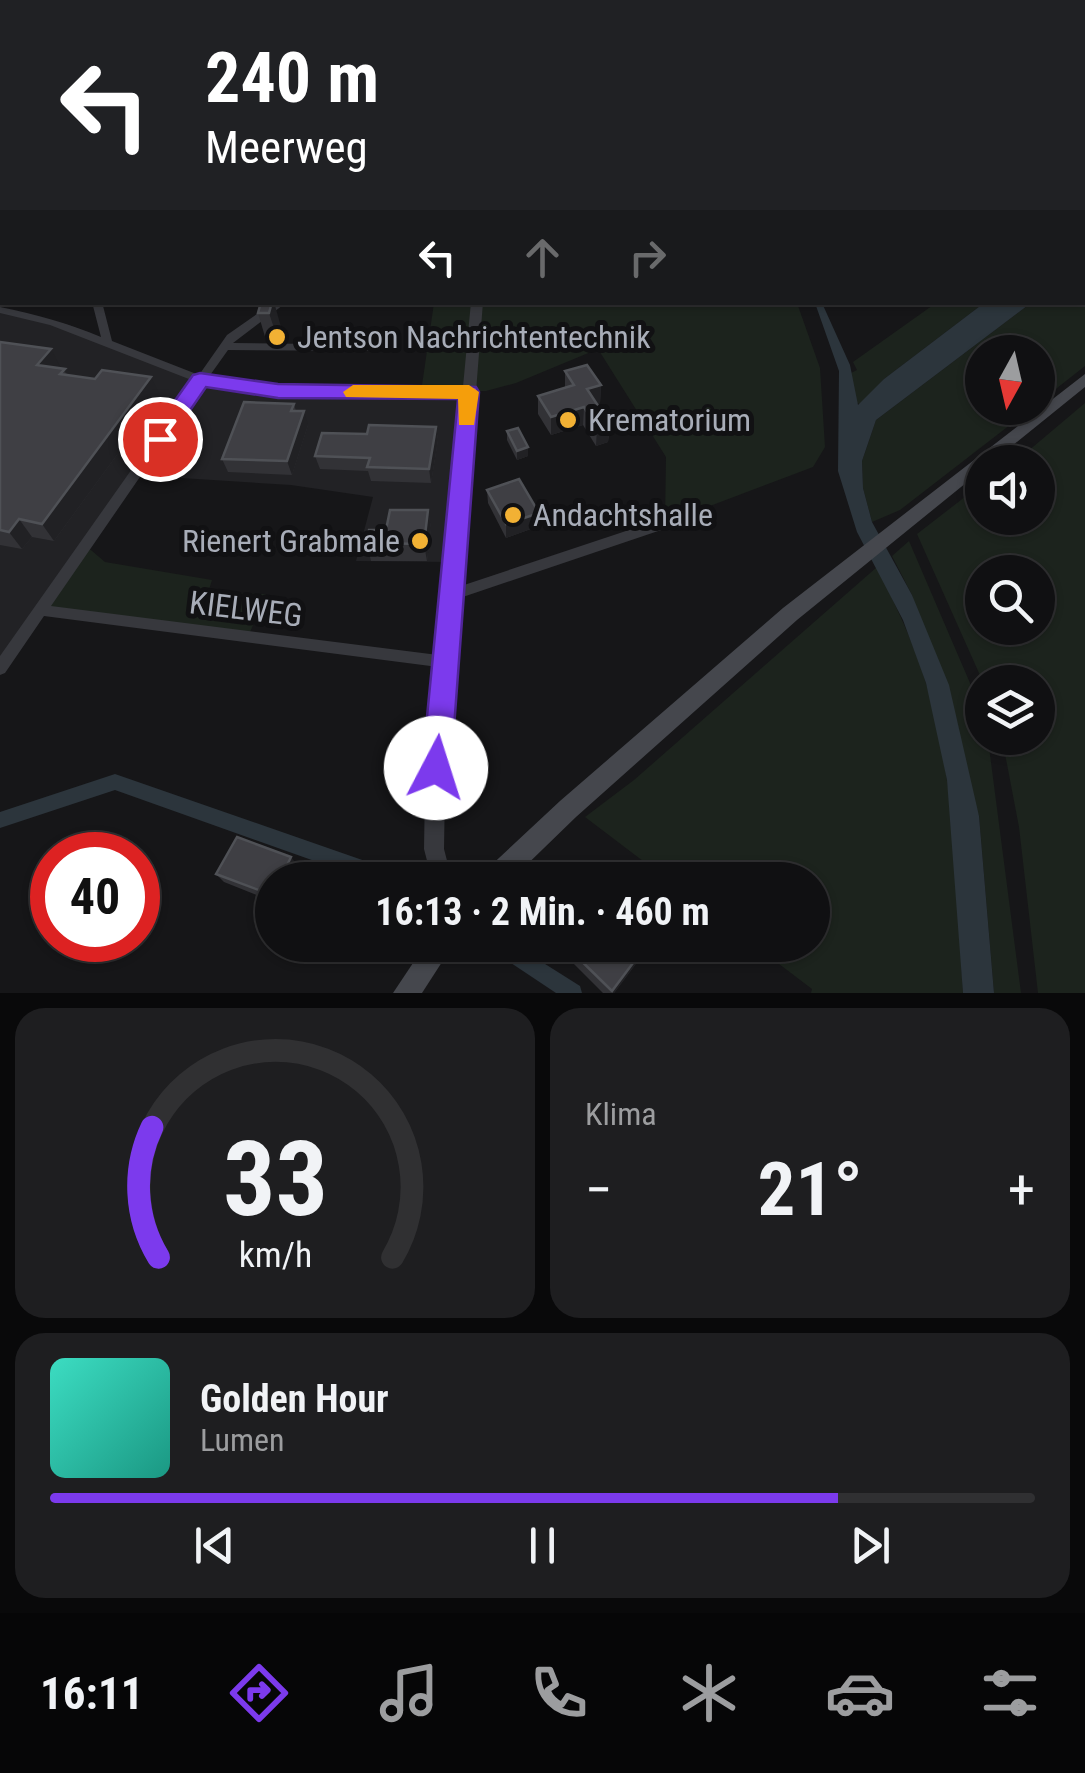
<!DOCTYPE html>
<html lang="de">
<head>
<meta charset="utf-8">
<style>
  :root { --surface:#101012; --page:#1e1e20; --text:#f1f3f6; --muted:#9c9d9f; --line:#303032; --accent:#7c3aed }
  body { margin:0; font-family:"Roboto Condensed",sans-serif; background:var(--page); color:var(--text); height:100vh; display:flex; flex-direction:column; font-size:38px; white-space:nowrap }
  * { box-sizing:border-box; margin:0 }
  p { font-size:32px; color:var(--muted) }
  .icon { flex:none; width:55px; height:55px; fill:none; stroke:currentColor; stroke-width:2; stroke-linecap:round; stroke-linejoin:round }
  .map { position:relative; height:993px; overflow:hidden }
  .sheet { display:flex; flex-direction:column; gap:15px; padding:15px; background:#09090a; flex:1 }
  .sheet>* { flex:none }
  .banner { position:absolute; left:0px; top:0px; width:1085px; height:305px; box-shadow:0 2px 8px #0004,0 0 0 2px var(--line); background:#202124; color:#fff; overflow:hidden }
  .needle { width:65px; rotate:188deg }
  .tools { position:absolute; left:965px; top:335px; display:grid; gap:20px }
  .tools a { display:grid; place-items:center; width:90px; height:90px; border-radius:50%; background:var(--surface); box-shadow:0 2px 8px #0004,0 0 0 2px var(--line); font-size:50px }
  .speed { position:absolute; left:30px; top:832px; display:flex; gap:20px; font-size:50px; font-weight:700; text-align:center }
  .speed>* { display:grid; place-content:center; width:130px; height:130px; border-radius:50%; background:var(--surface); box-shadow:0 2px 8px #0004,0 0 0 2px var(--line); line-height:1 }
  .speed .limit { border:15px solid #d22; background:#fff; color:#111 }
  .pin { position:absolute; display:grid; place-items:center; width:85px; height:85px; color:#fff; margin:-42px; border:5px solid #fff; border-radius:50%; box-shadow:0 2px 10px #0007 }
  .me { position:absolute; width:110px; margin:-55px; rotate:5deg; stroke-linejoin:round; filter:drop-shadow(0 0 8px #0008) }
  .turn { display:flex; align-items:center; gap:35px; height:210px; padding:0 40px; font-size:45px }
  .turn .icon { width:130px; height:130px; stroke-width:2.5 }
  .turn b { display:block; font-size:70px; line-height:85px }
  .lanes { display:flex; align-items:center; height:95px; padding:0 40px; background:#0003; justify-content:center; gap:50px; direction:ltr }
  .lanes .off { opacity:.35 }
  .big { font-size:75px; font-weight:700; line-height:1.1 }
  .sheet .tile { flex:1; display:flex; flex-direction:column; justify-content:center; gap:15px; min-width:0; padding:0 35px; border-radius:30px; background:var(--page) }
  .sheet .dial { align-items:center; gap:0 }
  .dial svg { height:260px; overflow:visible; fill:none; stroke:var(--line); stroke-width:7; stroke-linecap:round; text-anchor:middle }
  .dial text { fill:var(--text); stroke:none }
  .song { display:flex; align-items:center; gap:30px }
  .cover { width:120px; height:120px; border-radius:15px; background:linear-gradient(135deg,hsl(170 70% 55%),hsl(170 70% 35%)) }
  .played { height:10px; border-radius:5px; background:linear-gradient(90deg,var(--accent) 80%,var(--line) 80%) }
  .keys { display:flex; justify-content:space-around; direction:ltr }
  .heat { display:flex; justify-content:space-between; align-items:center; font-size:55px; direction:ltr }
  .sheet .tiles { flex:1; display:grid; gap:15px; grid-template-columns:1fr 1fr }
  .tile:last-child { grid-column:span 2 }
  .trip { position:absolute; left:255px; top:862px; width:575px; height:100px; border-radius:50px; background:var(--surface); box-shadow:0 2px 8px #0004,0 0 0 2px var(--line); font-weight:700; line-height:100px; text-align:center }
  .menu { display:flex; height:160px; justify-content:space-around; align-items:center; background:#060607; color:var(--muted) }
  .menu .icon { width:70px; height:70px }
  .menu .active { color:var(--accent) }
  .menu b { font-size:45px; color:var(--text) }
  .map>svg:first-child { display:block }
</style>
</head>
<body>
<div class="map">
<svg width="1085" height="993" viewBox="0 0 1085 993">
  <rect width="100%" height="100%" fill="#161618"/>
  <path fill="#222225" d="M 0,310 L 69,325 L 201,380 L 278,391 L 469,392 L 451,562 L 356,561 L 373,497 L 291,485 L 134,475 L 0,668 Z"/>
  <g fill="#1c231d" fill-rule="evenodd">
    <path d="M 1085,264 L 1085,366 L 1038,403 L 1038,352 L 982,352 L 982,408 L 1032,408 L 900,510 L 872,522 L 863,488 L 862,461 L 876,420 L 1031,303 L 1082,302 Z"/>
    <path d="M 434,303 L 797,303 L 820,368 L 825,447 L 813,467 L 665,523 L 666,457 L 598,349 L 516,383 L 486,391 L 421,392 Z"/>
    <path d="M 936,303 L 984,303 L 884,379 L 861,404 L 855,403 L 851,373 L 857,370 L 853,362 Z"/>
    <path d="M 1085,403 L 1085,993 L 1038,993 L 1019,827 L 1002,738 L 1038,738 L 1038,682 L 983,682 L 917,534 L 979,486 L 982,518 L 1038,518 L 1038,462 L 1015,462 ZM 982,572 L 1038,572 L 1038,628 L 982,628 Z"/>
    <path d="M 909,541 L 970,683 L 982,738 L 986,738 L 989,747 L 1021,993 L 994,993 L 979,816 L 912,595 L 892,556 Z"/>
    <path d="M 85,545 L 105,562 L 212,580 L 208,593 L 266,594 L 248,637 L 40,610 Z"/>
    <path d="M 877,567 C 895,604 913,641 925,680 C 956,779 957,890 963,993 L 811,993 L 812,989 L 754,945 L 812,945 L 812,880 L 668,880 L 585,817 L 634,780 Z"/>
  </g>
  <path fill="#2c353c" d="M 815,303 L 822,303 L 850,365 L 858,405 L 884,379 L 984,303 L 1031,303 L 876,420 L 862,461 L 863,488 L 872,522 L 912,595 L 949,685 L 979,816 L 994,993 L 963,993 L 947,780 L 926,683 L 903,620 L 857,532 L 838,471 L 839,371 Z"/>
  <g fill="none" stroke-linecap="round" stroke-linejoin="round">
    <g fill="#2c353c" fill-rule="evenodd">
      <path d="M 932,0 L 938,0 L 937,2 L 931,2 Z"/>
      <path d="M 115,774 L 368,862 L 374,865 L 377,871 L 374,877 L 368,880 L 115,790 L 0,828 L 0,812 Z"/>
      <path d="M 490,945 L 515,945 L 580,986 L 582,993 L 556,993 L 493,951 Z"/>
    </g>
    <g fill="#37383d" fill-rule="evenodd">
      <path d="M 39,0 L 60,0 C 56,3 43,3 39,0 Z"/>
      <path d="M 240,0 L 248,0 L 245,2 L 238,2 Z"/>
      <path d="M 309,0 L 334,0 L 338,2 L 319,2 Z"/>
      <path d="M 379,0 L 385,0 L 384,2 L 378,2 Z"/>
      <path d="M 92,302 L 102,302 L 112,341 L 199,375 L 227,335 L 274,302 L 287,302 L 233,343 L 394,345 L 399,348 L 394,351 L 228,350 L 208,378 C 294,398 382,389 469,388 L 475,392 L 469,396 C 380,396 291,405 204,384 L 51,606 L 446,656 L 451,657 L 453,662 L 451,667 L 446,668 L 44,616 L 5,673 L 0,675 L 0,656 L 194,381 L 50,325 L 0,313 L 0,307 C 35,314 68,323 101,337 Z"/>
      <path d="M 665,518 L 670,519 L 671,523 L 670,527 L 451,601 L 446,599 L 444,595 L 446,591 Z"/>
    </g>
    <g fill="#37383d" fill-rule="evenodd">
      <rect x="498" y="0" width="8" height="2"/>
      <path d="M 471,302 L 483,302 L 445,789 L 444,849 L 452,880 L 432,880 L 424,849 L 425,789 Z"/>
    </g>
    <g fill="#45474d" fill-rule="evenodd">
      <path d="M 1085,374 L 1085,387 L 992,462 L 982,462 L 982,470 L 797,620 L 576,817 L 511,880 L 482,880 L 485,871 L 560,801 L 783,608 Z"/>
      <path d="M 425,945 L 453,945 L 422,993 L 393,993 Z"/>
    </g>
  </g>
  <g fill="#323236">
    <path d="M 261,302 L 281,327 L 278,340 L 266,340 L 258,313 Z"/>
    <path d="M 0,342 L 61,368 L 68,375 L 160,396 L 54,541 L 32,537 L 22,549 L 0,545 Z"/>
    <path d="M 565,371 L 601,385 L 600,403 L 597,404 L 610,424 L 608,442 L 596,446 L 583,425 L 551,435 L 538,414 L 538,396 L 565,388 Z"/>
    <path d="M 294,404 L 296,411 L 308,425 L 292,475 L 228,472 L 222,459 Z"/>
    <path d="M 436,427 L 438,440 L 431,483 L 371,481 L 368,471 L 320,469 L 315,456 L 367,434 Z"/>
    <path d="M 507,431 L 528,456 L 517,460 L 507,440 Z"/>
    <path d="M 487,490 L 539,526 L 506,538 L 488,503 Z"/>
    <path d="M 428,510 L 431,528 L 427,561 L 371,561 L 367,543 L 386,530 Z"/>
    <path d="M 298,866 L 272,880 L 272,901 L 224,882 L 216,874 Z"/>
    <path d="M 563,945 L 635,945 L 638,961 L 614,993 L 603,993 L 562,952 Z"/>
  </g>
  <g fill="#212124">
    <path d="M 2,184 L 2,206 L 0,208 L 0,187 Z"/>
    <path d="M 272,302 L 274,302 L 281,327 L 278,340 L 269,313 Z"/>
    <path d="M 51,349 L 61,368 L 48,383 L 37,365 Z"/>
    <path d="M 151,377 L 160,396 L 54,541 L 42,524 Z"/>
    <path d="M 601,385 L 600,403 L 586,407 L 587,389 Z"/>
    <path d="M 584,407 L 583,425 L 551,435 L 551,417 Z"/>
    <path d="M 304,411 L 308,425 L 292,475 L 287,461 Z"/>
    <path d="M 610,424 L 608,442 L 596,446 L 597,428 Z"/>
    <path d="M 436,427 L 438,440 L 431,483 L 429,469 Z"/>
    <path d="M 528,447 L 528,456 L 517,460 L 517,451 Z"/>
    <path d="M 428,510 L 431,528 L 427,561 L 424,544 Z"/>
    <path d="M 539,513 L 539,526 L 506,538 L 506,524 Z"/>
    <path d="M 19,519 L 32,537 L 22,549 L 9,532 Z"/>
    <path d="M 291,857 L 298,866 L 291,880 L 280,880 Z"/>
    <path d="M 642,951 L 638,961 L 614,993 L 611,993 Z"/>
  </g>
  <g fill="#3f3f44" stroke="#4f5156" stroke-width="2.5">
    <path d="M 0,150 L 2,150 L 2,184 L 0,187 Z"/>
    <path d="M 261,302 L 272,302 L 269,313 L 258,313 Z"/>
    <path d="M 0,342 L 51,349 L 37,365 L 65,369 L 60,374 L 95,379 L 102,370 L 151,377 L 42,524 L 19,519 L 9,532 L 0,530 Z"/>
    <path d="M 587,365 L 601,385 L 587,389 L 610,424 L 597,428 L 584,407 L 551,417 L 538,396 L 574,385 L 565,371 Z"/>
    <path d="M 244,402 L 294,404 L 291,411 L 304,411 L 287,461 L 222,459 Z"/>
    <path d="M 369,425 L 436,427 L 429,469 L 367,467 L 370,458 L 315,456 L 322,433 L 367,434 Z"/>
    <path d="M 518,428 L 528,447 L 517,451 L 507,431 Z"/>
    <path d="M 519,479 L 539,513 L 506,524 L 487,490 Z"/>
    <path d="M 390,510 L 428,510 L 424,544 L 367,543 L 369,530 L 386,530 Z"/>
    <path d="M 237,837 L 291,857 L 280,880 L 272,880 L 272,895 L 216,874 Z"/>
    <path d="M 374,876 L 393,880 L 373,880 Z"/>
    <path d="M 565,945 L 635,945 L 642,951 L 612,991 Z"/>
  </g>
  <path fill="#7c3aed" stroke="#51269a" stroke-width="2.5" d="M 200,373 L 278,384 L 476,387 L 479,392 L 451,768 L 447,778 L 436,782 L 426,778 L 422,768 L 458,399 L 278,398 L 206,387 L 167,444 L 152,444 L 149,439 L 152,433 L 193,375 Z"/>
  <path fill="#f59e0b" d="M 353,385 L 469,385 L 479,392 L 474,425 L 459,425 L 458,399 L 346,397 L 343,392 Z"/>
  <g fill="#f2b134" stroke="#111113" stroke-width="4">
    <circle cx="277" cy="337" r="10"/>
    <circle cx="568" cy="420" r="10"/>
    <circle cx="513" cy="515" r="10"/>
    <circle cx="420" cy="541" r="10"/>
  </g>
  <g text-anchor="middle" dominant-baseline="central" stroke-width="10" stroke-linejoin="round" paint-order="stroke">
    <g font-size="32" fill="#a8adb8" stroke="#111113" text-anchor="start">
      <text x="297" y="337">Jentson Nachrichtentechnik</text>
      <text x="588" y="420">Krematorium</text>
      <text x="533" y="515">Andachtshalle</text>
      <text x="400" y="541" text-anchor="end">Rienert Grabmale</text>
    </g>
    <g font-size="32" fill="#a8adb8" stroke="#111113">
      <text transform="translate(246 609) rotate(7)">KIELWEG</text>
    </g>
  </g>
</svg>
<div class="tools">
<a><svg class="needle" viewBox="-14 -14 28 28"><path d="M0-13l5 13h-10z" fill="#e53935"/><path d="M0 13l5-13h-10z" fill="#9c9d9f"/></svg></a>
<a><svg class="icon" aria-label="sound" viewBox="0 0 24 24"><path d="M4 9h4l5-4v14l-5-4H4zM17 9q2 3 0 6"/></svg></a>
<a><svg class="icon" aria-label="search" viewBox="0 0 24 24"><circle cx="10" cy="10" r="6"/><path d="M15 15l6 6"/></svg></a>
<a><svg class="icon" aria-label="layers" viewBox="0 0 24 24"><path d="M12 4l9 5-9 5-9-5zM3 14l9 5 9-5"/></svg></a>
</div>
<div class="speed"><div class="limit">40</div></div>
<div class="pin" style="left:160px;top:439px;background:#d93025"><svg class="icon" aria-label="arrive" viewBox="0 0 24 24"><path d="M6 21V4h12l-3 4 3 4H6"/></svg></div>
<svg class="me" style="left:436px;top:768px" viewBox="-20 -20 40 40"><circle r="19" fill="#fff"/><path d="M0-13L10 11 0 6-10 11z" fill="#7c3aed"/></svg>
<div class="trip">16:13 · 2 Min. · 460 m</div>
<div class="banner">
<div class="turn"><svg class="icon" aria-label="left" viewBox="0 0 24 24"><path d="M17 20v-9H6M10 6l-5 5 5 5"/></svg><div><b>240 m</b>Meerweg</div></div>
<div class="lanes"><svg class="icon" aria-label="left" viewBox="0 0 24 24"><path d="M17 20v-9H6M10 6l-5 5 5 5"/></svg><svg class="icon off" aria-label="ahead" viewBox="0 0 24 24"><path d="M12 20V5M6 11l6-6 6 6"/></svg><svg class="icon off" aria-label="right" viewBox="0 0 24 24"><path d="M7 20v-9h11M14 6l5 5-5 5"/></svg></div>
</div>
</div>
<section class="sheet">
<div class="tiles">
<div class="tile dial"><svg viewBox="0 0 100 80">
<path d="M14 69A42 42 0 1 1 86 69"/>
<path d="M14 69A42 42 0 0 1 12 29" stroke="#7c3aed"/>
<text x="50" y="56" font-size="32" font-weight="700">33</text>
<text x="50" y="72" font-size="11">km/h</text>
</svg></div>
<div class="tile"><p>Klima</p>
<div class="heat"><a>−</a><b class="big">21°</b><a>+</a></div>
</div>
<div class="tile">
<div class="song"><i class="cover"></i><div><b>Golden Hour</b><p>Lumen</p></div></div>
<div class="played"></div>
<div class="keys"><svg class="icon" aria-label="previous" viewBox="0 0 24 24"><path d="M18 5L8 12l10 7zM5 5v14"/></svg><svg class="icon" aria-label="pause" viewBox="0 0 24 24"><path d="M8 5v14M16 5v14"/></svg><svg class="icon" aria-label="next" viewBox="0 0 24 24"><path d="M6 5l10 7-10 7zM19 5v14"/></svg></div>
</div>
</div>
</section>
<nav class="menu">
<b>16:11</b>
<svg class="icon active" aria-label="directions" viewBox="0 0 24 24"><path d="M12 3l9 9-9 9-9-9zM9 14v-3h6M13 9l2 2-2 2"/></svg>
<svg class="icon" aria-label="music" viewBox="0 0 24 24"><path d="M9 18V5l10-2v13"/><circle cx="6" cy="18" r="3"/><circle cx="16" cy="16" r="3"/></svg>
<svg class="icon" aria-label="phone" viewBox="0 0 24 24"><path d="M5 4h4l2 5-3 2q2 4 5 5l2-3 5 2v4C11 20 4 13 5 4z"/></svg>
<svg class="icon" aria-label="climate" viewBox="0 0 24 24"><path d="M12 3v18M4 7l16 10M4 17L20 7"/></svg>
<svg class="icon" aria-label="car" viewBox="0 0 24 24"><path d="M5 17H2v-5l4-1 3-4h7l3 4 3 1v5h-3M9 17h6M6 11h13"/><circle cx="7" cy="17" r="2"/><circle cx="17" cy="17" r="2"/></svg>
<svg class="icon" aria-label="filters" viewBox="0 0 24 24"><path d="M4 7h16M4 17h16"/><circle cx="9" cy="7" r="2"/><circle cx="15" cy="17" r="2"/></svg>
</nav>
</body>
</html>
